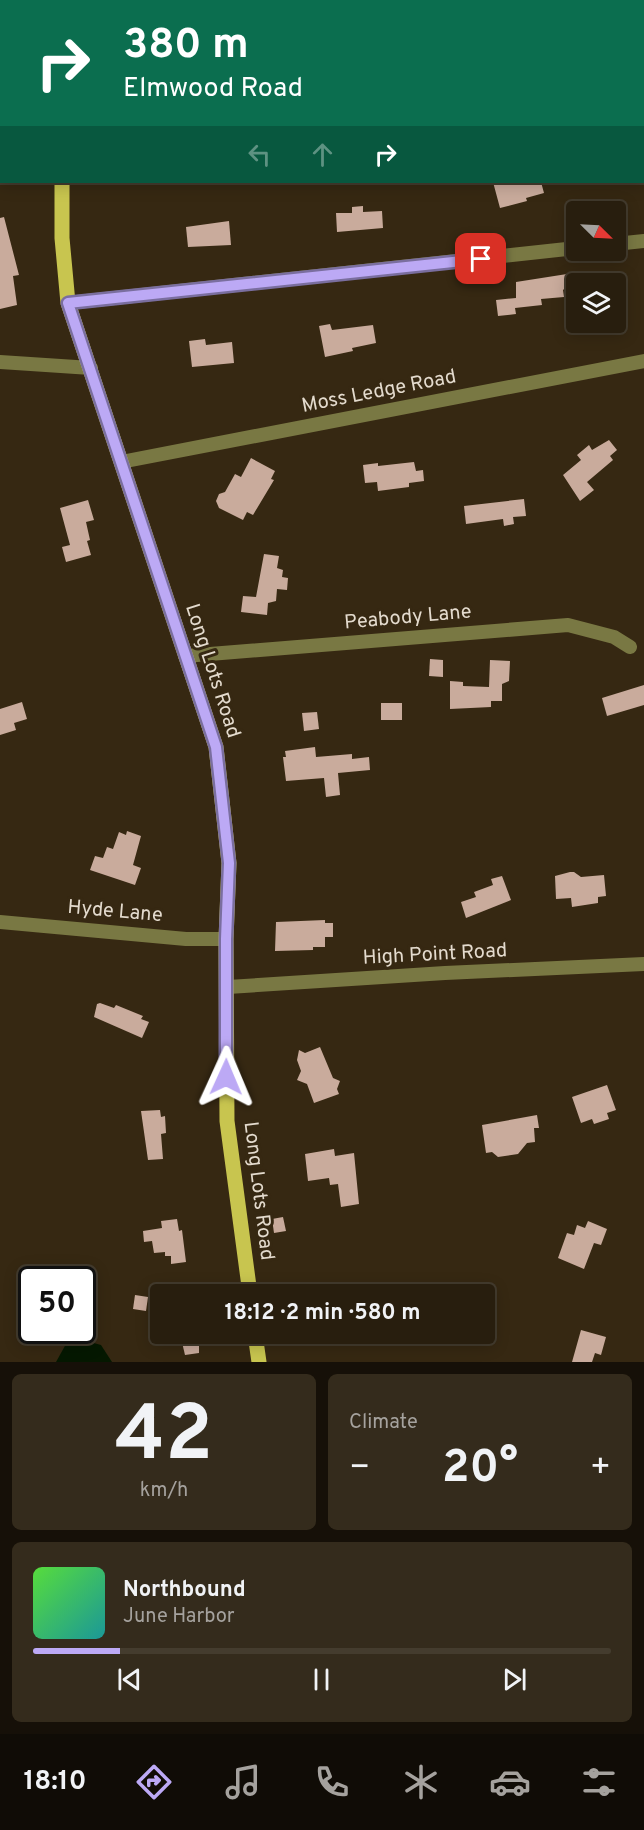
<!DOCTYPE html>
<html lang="en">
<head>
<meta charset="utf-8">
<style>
  :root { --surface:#281e0e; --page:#342b1c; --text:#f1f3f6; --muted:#a5a29e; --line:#443c2e; --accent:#bca9f5 }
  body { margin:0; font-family:Overpass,sans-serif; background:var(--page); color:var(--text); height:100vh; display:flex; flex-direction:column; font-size:22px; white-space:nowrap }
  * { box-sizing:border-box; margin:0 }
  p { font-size:20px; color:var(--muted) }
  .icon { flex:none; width:33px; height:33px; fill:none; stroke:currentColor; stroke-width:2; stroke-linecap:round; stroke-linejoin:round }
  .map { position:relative; height:1362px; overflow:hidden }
  .sheet { display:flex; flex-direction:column; gap:12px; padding:12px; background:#161008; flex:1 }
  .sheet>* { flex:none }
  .banner { position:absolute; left:0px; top:0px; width:645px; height:183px; box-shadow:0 3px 15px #0003,0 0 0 2px var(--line); background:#0b6e4f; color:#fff; overflow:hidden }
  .needle { width:39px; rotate:114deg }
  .fabs { position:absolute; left:566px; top:201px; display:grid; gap:12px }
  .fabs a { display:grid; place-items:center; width:60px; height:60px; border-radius:6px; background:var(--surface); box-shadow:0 3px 15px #0003,0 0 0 2px var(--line); font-size:30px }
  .speed { position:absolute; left:18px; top:1266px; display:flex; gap:12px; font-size:30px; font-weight:700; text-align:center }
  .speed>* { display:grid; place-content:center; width:78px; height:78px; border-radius:50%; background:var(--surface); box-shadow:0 3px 15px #0003,0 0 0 2px var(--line); line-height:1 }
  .speed .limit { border:3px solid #111; border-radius:9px; background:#fff; color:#111 }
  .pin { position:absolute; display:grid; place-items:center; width:51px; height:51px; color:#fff; margin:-26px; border-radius:12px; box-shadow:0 3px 9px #0006 }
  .me { position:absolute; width:66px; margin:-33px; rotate:1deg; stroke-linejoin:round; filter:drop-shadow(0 0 4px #0008) }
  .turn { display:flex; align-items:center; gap:21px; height:126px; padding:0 24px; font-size:27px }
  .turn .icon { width:78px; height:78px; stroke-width:2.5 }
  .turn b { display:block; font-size:42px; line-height:51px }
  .lanes { display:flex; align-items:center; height:57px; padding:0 24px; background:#0003; justify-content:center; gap:30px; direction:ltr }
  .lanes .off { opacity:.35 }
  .big { font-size:45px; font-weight:700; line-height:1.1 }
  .sheet .widget { flex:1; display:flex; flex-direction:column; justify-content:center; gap:9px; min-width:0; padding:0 21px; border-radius:9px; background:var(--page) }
  .sheet .dial { align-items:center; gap:0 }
  .dial b { font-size:78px; line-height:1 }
  .song { display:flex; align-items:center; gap:18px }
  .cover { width:72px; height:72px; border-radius:9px; background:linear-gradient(135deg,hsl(110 70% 55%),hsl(180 70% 35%)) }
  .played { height:6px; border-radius:3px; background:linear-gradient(90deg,var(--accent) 15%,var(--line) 15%) }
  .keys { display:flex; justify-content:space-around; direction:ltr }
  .heat { display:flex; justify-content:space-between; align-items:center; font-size:33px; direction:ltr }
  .sheet .tiles { flex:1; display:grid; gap:12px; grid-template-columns:1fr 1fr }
  .widget:last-child { grid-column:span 2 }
  .trip { position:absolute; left:150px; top:1284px; width:345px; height:60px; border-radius:6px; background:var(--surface); box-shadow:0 3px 15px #0003,0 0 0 2px var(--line); font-weight:700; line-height:60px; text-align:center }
  .menu { display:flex; height:96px; justify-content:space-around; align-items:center; background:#100c06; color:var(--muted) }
  .menu .icon { width:42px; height:42px }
  .menu .selected { color:var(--accent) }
  .menu b { font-size:27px; color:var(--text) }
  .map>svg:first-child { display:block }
</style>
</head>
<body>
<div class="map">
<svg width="644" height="1362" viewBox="0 0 644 1362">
  <rect width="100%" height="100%" fill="#362812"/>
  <path fill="#051800" d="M 79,1339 L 101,1345 L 112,1362 L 56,1362 L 66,1344 Z"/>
  <g fill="#c9ab9c">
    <path d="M 493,182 L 541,182 L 544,193 L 526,198 L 527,201 L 500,208 Z"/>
    <path d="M 363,206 L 363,212 L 382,211 L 383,228 L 337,232 L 336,213 L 352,213 L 352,207 Z"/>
    <path d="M 4,217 L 19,275 L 13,276 L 17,305 L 0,309 L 0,218 Z"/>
    <path d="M 229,221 L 231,245 L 188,247 L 186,227 Z"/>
    <path d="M 567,274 L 572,282 L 563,290 L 564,297 L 541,299 L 542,305 L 515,308 L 516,314 L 498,316 L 496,300 L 516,298 L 516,282 Z"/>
    <path d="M 330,324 L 332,330 L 373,325 L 376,343 L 352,348 L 353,351 L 325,357 L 319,326 Z"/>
    <path d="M 205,339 L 206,345 L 232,342 L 234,363 L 192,367 L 189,341 Z"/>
    <path d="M 609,440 L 617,450 L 610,456 L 613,460 L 587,482 L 594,490 L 580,501 L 563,475 L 581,460 L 577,455 L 589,445 L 592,450 Z"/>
    <path d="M 251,458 L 275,471 L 271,479 L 274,480 L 253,515 L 247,512 L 243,520 L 219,508 L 216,501 L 219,494 L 225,492 L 235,474 L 241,477 Z"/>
    <path d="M 414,462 L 416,471 L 423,470 L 424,481 L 409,483 L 409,487 L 378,491 L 377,482 L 365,483 L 363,465 L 378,463 L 378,466 Z"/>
    <path d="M 524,499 L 526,516 L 513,517 L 514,524 L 504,526 L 503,519 L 466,524 L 464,506 Z"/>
    <path d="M 88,500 L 94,520 L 86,522 L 90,540 L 87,541 L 91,555 L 66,562 L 62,547 L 70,545 L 60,508 Z"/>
    <path d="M 264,554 L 279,556 L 277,568 L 283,570 L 282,577 L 288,578 L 287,590 L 277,589 L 276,601 L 268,603 L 267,615 L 241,612 L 243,596 L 256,597 Z"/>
    <path d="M 430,659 L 443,660 L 443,677 L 429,676 Z"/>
    <path d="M 490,660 L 510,661 L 509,681 L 502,684 L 502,701 L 491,701 L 491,707 L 450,709 L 450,681 L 463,682 L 463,686 L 489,687 Z"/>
    <path d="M 644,685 L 644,705 L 607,716 L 602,698 Z"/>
    <path d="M 22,702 L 27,719 L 14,723 L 16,730 L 0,735 L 0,709 Z"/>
    <rect x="381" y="703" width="21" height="17"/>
    <path d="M 317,712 L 319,729 L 304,731 L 302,713 Z"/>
    <path d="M 315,747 L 316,757 L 352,754 L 352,759 L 369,757 L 370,770 L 338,773 L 340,795 L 326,797 L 324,778 L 286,781 L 283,757 L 286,757 L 285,751 Z"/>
    <path d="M 127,831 L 141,836 L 133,865 L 141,868 L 135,885 L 90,870 L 95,856 L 103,858 L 107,847 L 113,849 L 119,832 L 126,835 Z"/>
    <path d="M 570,872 L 574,872 L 581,877 L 604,875 L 606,896 L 598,897 L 598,903 L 572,907 L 571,898 L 556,899 L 555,876 Z"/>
    <path d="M 502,876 L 511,900 L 466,918 L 461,902 L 476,897 L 474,892 L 493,885 L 491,879 Z"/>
    <path d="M 325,920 L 325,923 L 333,923 L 333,937 L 325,937 L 325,947 L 313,947 L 313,950 L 275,951 L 276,922 Z"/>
    <path d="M 100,1003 L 114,1008 L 116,1005 L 143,1016 L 141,1019 L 149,1022 L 142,1038 L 94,1017 L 97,1004 Z"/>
    <path d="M 320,1047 L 333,1078 L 340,1081 L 337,1089 L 339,1094 L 314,1103 L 307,1084 L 297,1080 L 301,1071 L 297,1060 L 299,1050 L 305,1053 Z"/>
    <path d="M 607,1085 L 616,1110 L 607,1113 L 609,1119 L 594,1124 L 592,1119 L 581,1123 L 572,1097 Z"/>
    <path d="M 160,1110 L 161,1117 L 165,1116 L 166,1133 L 161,1134 L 163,1159 L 148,1160 L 141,1111 Z"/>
    <path d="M 537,1115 L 539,1128 L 534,1128 L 535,1142 L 527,1143 L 518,1154 L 498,1157 L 492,1152 L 486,1153 L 482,1125 Z"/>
    <path d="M 334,1149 L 335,1156 L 354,1153 L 359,1204 L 341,1207 L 338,1184 L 330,1185 L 329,1178 L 308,1181 L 305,1154 Z"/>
    <path d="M 283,1217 L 286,1231 L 274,1233 L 272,1219 Z"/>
    <path d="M 177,1219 L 179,1231 L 182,1230 L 186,1262 L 171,1264 L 171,1256 L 165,1256 L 165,1252 L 154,1253 L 152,1241 L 144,1242 L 143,1231 L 162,1228 L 161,1221 Z"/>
    <path d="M 588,1221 L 607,1229 L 601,1245 L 594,1243 L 584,1269 L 558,1258 L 567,1233 L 574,1235 L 577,1225 L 585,1228 Z"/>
    <path d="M 135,1295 L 148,1297 L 146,1311 L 133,1309 Z"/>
    <path d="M 581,1330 L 606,1337 L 601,1355 L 595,1353 L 592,1362 L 572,1362 Z"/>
    <path d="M 180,1334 L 199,1334 L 199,1353 L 185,1355 Z"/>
  </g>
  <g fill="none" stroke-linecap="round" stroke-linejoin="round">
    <g stroke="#797843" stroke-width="14">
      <path d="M 599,2 L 600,0"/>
      <path d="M 615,244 L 644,241"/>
      <path d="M 68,303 L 576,248"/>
      <path d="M 0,362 L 91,368"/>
      <path d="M 121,462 L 644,361"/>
      <path d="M 185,656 L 568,625 L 614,637 L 630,647"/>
      <path d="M 0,922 L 186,939 L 226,939"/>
      <path d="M 228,987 L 445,973 L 644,964"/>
    </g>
    <g stroke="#c8c54f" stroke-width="15">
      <path d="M 77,2 L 77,0"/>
      <path d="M 62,182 L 62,238 L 68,303 L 216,747 L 229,863 L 226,939 L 227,1121 L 250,1294"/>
      <path d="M 255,1334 L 259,1362"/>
    </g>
  </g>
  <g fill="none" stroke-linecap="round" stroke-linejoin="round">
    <g stroke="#7a6e9f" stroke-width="15">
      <path id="route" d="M 226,1077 L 226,939 L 229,863 L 216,747 L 68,303 L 481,259"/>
    </g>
    <use href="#route" stroke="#bca9f5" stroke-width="10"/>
  </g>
  <g text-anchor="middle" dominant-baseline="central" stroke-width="6" stroke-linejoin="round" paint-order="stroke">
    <g font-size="20" fill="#e4dbce" stroke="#362812">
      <text transform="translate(379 392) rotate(-11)">Moss Ledge Road</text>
      <text transform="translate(408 618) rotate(-5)">Peabody Lane</text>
      <text transform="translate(212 671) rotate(72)">Long Lots Road</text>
      <text transform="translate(115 912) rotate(5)">Hyde Lane</text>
      <text transform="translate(435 955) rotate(-3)">High Point Road</text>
      <text transform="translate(258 1191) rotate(83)">Long Lots Road</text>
    </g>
  </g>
</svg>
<div class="fabs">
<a><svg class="needle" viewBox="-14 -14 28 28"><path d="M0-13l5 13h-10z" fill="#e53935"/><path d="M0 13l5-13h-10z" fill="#a5a29e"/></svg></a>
<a><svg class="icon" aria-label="layers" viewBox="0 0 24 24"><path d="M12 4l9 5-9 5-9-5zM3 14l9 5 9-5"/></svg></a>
</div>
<div class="speed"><div class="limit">50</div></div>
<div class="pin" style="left:481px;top:259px;background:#d93025"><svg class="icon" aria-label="arrive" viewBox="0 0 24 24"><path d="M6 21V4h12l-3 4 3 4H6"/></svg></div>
<svg class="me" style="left:226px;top:1077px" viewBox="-20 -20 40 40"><path d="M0-17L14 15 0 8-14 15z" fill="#bca9f5" stroke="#fff" stroke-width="4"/></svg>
<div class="trip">18:12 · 2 min · 580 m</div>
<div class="banner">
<div class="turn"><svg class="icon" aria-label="right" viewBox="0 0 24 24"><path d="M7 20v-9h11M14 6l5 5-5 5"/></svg><div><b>380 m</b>Elmwood Road</div></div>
<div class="lanes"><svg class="icon off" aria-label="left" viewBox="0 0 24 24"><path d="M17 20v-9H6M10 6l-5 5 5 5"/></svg><svg class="icon off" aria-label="ahead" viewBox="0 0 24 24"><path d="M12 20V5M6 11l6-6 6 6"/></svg><svg class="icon" aria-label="right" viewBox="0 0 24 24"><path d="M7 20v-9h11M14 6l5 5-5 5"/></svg></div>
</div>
</div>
<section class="sheet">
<div class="tiles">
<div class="widget dial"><b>42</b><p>km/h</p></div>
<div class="widget"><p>Climate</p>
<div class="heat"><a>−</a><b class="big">20°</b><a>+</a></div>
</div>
<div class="widget">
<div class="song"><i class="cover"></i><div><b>Northbound</b><p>June Harbor</p></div></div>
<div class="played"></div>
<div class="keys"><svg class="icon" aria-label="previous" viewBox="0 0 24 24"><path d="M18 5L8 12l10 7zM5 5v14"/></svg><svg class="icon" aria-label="pause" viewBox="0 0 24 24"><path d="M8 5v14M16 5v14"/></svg><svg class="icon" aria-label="next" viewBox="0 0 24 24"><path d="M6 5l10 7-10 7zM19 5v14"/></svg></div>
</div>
</div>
</section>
<nav class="menu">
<b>18:10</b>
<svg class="icon selected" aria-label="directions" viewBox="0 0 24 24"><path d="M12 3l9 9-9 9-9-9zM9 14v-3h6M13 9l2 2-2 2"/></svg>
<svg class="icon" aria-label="music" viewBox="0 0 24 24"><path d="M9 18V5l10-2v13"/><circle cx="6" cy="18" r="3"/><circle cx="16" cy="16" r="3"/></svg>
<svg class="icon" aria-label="phone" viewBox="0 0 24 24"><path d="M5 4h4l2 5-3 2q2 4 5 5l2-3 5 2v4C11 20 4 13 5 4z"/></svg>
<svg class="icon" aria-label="climate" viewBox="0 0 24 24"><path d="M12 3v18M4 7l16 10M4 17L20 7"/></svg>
<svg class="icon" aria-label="car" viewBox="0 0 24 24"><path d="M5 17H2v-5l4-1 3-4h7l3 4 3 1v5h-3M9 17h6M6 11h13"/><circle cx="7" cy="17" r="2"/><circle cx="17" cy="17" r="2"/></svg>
<svg class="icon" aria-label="filters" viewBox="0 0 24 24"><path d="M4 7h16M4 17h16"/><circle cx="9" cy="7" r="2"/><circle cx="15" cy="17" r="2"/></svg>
</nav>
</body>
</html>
